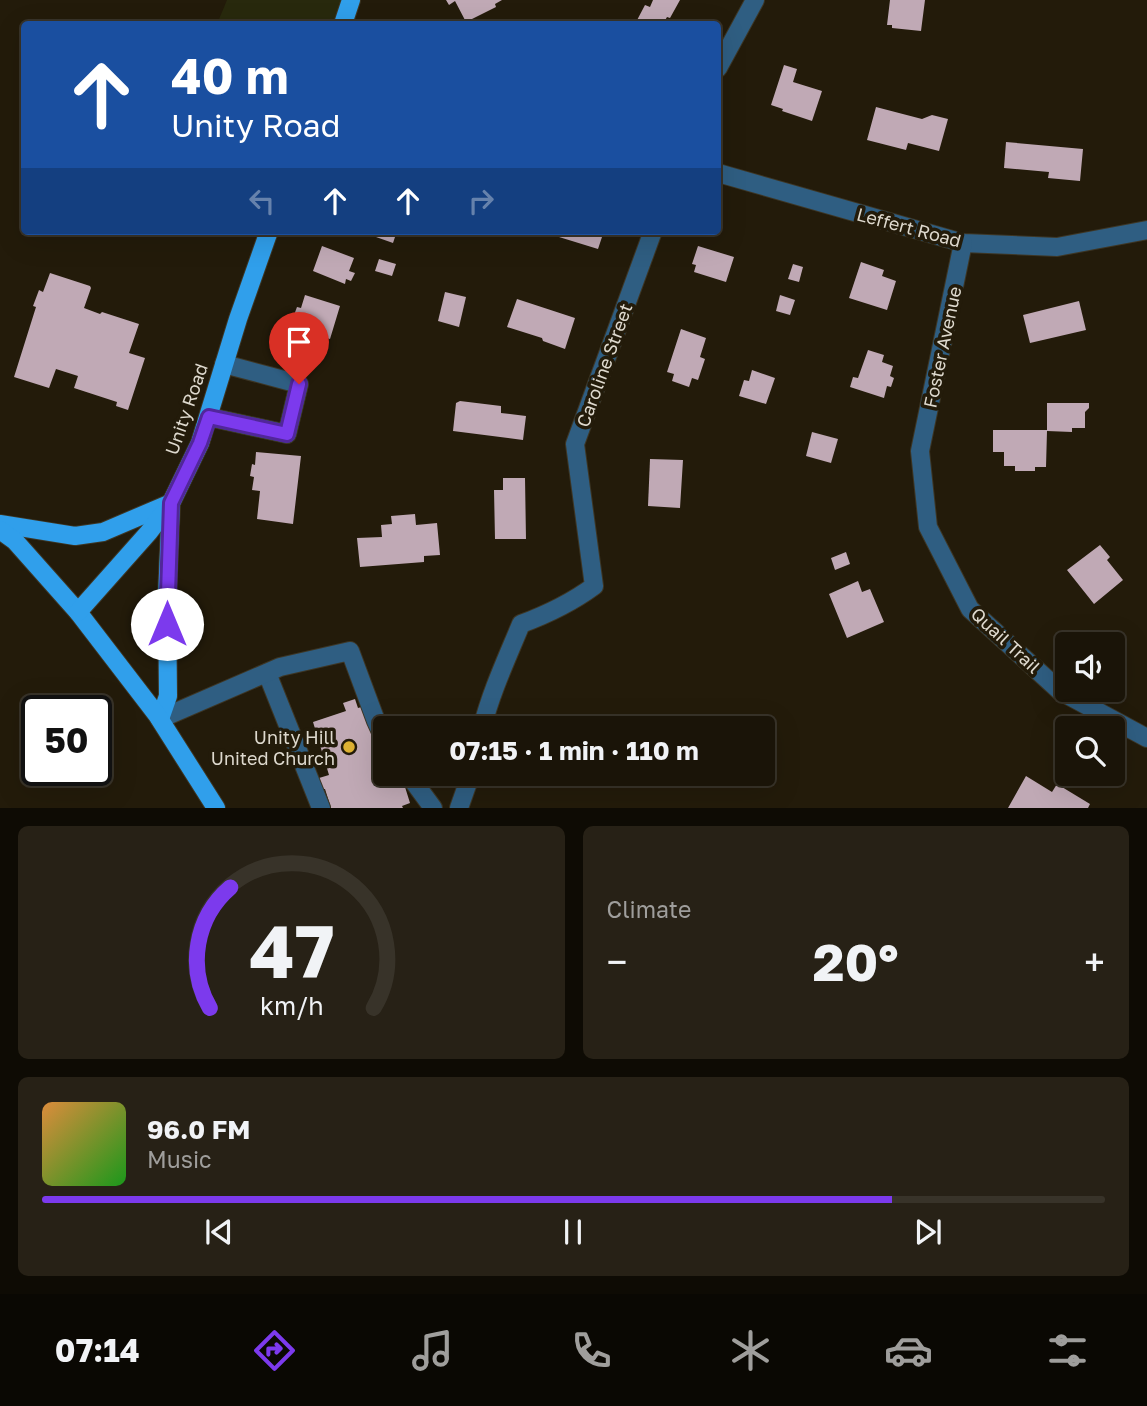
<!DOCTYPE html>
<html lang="en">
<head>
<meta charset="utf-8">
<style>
  :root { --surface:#1a1408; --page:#272116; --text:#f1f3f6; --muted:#9f9e9c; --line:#383329; --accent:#7c3aed }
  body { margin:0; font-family:"Golos Text",sans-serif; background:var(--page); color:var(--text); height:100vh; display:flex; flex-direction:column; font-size:26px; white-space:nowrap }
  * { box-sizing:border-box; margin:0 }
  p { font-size:23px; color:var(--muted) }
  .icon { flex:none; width:38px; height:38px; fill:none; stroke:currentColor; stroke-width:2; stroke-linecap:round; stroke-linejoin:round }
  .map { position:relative; height:808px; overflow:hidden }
  .side { display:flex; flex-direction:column; gap:18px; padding:18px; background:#0e0b04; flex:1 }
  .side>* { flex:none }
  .banner { position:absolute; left:21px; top:21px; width:700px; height:214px; border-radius:7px; box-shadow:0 7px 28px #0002,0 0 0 2px var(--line); background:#1a4fa0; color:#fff; overflow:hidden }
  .fabs { position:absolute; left:1055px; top:632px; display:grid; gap:14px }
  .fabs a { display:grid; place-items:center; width:70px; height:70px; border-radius:7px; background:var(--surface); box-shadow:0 7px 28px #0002,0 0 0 2px var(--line); font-size:35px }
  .speed { position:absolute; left:21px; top:695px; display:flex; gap:14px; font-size:35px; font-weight:700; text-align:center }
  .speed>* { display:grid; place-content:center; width:91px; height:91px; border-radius:50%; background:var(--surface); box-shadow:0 7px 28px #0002,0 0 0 2px var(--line); line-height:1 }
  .speed .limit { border:4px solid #111; border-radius:10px; background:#fff; color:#111 }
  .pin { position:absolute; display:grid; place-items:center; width:60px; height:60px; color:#fff; margin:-72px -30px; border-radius:50% 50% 50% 0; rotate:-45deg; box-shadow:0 0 7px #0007 }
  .pin .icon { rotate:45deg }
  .me { position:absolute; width:77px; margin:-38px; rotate:0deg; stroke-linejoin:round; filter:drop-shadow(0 0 5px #0008) }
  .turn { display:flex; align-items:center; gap:24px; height:147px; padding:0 35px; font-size:32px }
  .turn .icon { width:91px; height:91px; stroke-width:2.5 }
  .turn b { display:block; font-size:49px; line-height:60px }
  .lanes { display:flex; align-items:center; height:66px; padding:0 35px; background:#0003; justify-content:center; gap:35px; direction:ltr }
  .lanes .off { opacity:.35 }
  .big { font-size:52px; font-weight:700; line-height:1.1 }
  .side .widget { flex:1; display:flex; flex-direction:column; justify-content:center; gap:10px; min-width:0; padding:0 24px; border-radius:10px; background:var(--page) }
  .side .dial { align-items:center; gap:0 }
  .dial svg { height:182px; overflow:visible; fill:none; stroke:var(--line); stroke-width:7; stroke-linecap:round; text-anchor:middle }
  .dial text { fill:var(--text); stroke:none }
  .song { display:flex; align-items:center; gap:21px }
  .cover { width:84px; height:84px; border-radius:10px; background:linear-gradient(135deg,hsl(30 70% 55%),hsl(120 70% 35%)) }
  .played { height:7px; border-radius:4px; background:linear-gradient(90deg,var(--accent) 80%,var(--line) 80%) }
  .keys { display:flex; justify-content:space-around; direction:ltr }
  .heat { display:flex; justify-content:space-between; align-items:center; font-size:38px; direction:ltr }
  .side .tiles { flex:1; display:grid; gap:18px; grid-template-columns:1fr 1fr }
  .widget:last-child { grid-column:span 2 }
  .trip { position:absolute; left:373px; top:716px; width:402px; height:70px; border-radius:7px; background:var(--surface); box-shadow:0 7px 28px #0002,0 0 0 2px var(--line); font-weight:700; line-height:70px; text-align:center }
  .tabs { display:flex; height:112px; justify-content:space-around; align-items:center; background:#0a0803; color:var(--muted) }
  .tabs .icon { width:49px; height:49px }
  .tabs .selected { color:var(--accent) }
  .tabs b { font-size:32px; color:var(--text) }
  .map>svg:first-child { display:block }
</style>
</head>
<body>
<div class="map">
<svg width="1147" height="808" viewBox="0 0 1147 808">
  <rect width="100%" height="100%" fill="#231b0a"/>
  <path fill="#28290d" d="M 227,0 L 342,0 L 332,24 L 217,24 Z"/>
  <g fill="#c0a9b5">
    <path d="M 446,0 L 502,0 L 495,4 L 496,7 L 466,22 L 455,1 L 449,5 Z"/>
    <path d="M 653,0 L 680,0 L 670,18 L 667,17 L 663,24 L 635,24 L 645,5 L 650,7 Z"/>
    <path d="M 890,0 L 925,0 L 921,31 L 892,28 L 892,25 L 887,25 Z"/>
    <path d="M 784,65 L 797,69 L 793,82 L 822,91 L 812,121 L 782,111 L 783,109 L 771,105 Z"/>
    <path d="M 876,107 L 922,119 L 932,115 L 948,119 L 939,151 L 908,143 L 906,150 L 867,140 Z"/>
    <path d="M 1006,142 L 1083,149 L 1080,181 L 1048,178 L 1049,172 L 1004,168 Z"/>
    <path d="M 359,231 L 397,231 L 393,243 Z"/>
    <path d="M 561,231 L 604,231 L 598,249 L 559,237 Z"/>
    <path d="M 322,246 L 354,258 L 349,271 L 355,273 L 351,281 L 346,279 L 345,284 L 313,271 Z"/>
    <path d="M 698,246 L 734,257 L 726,282 L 694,272 L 696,265 L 692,264 Z"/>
    <path d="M 379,259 L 396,264 L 392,276 L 375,271 Z"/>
    <path d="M 861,262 L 884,270 L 882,276 L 896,281 L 887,310 L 849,298 Z"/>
    <path d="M 793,264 L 803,267 L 799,282 L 788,279 Z"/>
    <path d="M 50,273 L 90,286 L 91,288 L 84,308 L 100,314 L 102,312 L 139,324 L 129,353 L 145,358 L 128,410 L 116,406 L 117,402 L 74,388 L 78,376 L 56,369 L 49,388 L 14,377 L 36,307 L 33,306 L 39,290 L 43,292 Z"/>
    <path d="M 445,292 L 466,297 L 459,327 L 438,321 Z"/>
    <path d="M 305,295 L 340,306 L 330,339 L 296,328 L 300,317 L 294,315 L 297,307 L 301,308 Z"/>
    <path d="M 780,295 L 795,300 L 790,315 L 776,311 Z"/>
    <path d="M 517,299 L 575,318 L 565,349 L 543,341 L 542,338 L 507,327 Z"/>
    <path d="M 1079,301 L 1086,330 L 1030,343 L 1023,315 Z"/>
    <path d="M 681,329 L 706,338 L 700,357 L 705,359 L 698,380 L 692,378 L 689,387 L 672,381 L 674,374 L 667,372 Z"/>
    <path d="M 868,350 L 884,355 L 882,362 L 893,366 L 890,376 L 894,378 L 891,387 L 887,386 L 884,398 L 850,387 L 853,377 L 858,378 Z"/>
    <path d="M 752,370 L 775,378 L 766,404 L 739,396 L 744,380 L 749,381 Z"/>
    <path d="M 460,401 L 501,406 L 501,413 L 526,416 L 523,440 L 453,431 L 456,403 Z"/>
    <path d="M 1047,403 L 1089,403 L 1089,408 L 1085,412 L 1085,428 L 1072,428 L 1072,432 L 1047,431 L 1046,467 L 1035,467 L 1035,471 L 1015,471 L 1015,466 L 1004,466 L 1004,452 L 993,452 L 993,430 L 1047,430 Z"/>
    <path d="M 812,432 L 838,439 L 831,463 L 806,456 Z"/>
    <path d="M 256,452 L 301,456 L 293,524 L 257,519 L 260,491 L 252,490 L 254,477 L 250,476 L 252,464 L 255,465 Z"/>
    <path d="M 650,459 L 683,460 L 680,508 L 648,506 Z"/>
    <path d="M 503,478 L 525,478 L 526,539 L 495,539 L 494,490 L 503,490 Z"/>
    <path d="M 415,514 L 416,525 L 437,523 L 440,555 L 424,556 L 424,562 L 360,567 L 357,538 L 382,537 L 381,525 L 392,524 L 391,516 Z"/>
    <path d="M 1100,545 L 1110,557 L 1107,560 L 1123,580 L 1094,604 L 1067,570 Z"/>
    <path d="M 846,552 L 850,564 L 835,570 L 831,558 Z"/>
    <path d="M 858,581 L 862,592 L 870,589 L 884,622 L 847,638 L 829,594 Z"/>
    <path d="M 355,699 L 358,708 L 365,706 L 385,774 L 401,774 L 410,803 L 402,806 L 403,808 L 331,808 L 325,789 L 323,789 L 319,778 L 329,775 L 313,722 L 346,711 L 343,703 Z"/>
    <path d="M 1026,776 L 1052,792 L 1057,784 L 1090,804 L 1088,808 L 1008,808 Z"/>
  </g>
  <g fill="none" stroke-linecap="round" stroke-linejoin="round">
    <g stroke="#3d3625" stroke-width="20">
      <g id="minor">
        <path d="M 718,68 L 755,0"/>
        <path d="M 718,173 L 963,243 L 1057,247 L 1147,230"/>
        <path d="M 963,243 L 920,451 L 928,527 L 970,609 L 1060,691 L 1147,738"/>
        <path d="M 209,417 L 287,434 L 299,384 L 224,364"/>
        <path d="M 267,673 L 321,808"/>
        <path d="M 160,719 L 280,667 L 350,651 L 376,721 L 385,741"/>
        <path d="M 482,728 C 491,692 507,658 521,624 C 548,614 571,603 594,586 L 575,444 L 653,231"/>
        <path d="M 408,774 L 433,808"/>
        <path d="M 459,808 L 471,774"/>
      </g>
    </g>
    <g stroke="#3d3625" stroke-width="20">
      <g id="major">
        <path d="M 343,24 L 351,0"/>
        <path d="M 0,524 L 75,536 L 103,532 L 171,503 L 167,597 L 168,696 L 160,719"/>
        <path d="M 0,530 L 15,541 L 78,612 L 157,715 L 216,808"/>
        <path d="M 78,612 L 149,532 L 171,503 L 200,443 L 238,319 L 269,231"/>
      </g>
    </g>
    <use href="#minor" stroke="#2f5e82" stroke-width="18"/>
    <use href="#major" stroke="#309feb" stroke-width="18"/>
  </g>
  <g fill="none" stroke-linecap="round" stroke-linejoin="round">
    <g stroke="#51269a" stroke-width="18">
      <path id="route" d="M 167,624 L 171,503 L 200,443 L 209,417 L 287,434 L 299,384"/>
    </g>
    <use href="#route" stroke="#7c3aed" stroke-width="12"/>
  </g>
  <circle fill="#ddb133" stroke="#231b0a" stroke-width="2.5" cx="349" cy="747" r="7"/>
  <g text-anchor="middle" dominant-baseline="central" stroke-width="7" stroke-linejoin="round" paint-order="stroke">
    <g font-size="18" fill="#ded9ce" stroke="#231b0a">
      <text transform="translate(909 227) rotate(15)">Leffert Road</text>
      <text transform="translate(942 347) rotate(-78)">Foster Avenue</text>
      <text transform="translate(604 365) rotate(-70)">Caroline Street</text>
      <text transform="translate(186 409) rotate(-71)">Unity Road</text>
      <text transform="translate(1006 640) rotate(43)">Quail Trail</text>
    </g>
    <g font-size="18" fill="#ded9ce" stroke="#231b0a" text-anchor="end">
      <text x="335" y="737">Unity Hill<tspan x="335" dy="21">United Church</tspan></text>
    </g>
  </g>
</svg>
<div class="fabs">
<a><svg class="icon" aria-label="sound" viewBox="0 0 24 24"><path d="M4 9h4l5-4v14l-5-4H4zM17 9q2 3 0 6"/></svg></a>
<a><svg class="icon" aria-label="search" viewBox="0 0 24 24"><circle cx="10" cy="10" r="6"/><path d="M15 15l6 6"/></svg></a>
</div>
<div class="speed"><div class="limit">50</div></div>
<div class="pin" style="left:299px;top:384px;background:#d93025"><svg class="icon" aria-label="arrive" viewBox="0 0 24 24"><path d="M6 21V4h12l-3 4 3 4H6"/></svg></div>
<svg class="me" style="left:167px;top:624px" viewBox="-20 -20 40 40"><circle r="19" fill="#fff"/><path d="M0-13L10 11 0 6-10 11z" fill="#7c3aed"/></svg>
<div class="trip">07:15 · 1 min · 110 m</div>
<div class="banner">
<div class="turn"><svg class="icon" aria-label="ahead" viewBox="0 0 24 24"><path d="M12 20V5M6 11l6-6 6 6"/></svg><div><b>40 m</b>Unity Road</div></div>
<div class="lanes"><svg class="icon off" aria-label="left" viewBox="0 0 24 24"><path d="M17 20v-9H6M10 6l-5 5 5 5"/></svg><svg class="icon" aria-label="ahead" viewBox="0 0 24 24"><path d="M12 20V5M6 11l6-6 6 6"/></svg><svg class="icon" aria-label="ahead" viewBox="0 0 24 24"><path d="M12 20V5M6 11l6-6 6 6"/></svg><svg class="icon off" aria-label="right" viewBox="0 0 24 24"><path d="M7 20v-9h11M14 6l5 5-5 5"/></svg></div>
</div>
</div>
<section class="side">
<div class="tiles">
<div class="widget dial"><svg viewBox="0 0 100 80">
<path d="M14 69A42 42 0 1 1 86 69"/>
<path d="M14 69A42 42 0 0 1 23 16" stroke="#7c3aed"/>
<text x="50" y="56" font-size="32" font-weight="700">47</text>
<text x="50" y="72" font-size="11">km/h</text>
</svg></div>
<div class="widget"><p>Climate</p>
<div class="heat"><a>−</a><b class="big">20°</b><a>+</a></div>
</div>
<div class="widget">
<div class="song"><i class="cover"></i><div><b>96.0 FM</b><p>Music</p></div></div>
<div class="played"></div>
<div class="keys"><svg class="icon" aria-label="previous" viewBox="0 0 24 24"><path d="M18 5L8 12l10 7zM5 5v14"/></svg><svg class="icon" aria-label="pause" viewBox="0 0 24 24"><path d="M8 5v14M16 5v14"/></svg><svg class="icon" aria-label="next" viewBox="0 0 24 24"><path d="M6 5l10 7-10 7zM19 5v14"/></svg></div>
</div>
</div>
</section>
<nav class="tabs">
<b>07:14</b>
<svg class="icon selected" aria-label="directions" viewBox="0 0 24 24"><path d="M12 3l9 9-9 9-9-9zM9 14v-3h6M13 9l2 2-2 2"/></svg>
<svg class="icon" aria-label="music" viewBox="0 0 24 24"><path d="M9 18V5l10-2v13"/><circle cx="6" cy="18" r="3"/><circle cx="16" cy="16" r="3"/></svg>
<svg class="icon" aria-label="phone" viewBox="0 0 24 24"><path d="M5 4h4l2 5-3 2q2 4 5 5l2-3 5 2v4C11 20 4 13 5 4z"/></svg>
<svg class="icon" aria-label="climate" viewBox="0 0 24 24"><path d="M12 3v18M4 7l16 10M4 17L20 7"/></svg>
<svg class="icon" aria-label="car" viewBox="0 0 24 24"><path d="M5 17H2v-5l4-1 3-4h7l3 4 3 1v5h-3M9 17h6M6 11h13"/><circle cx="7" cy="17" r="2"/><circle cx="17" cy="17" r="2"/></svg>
<svg class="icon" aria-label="filters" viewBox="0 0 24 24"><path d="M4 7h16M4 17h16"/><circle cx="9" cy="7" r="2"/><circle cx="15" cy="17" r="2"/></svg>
</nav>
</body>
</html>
